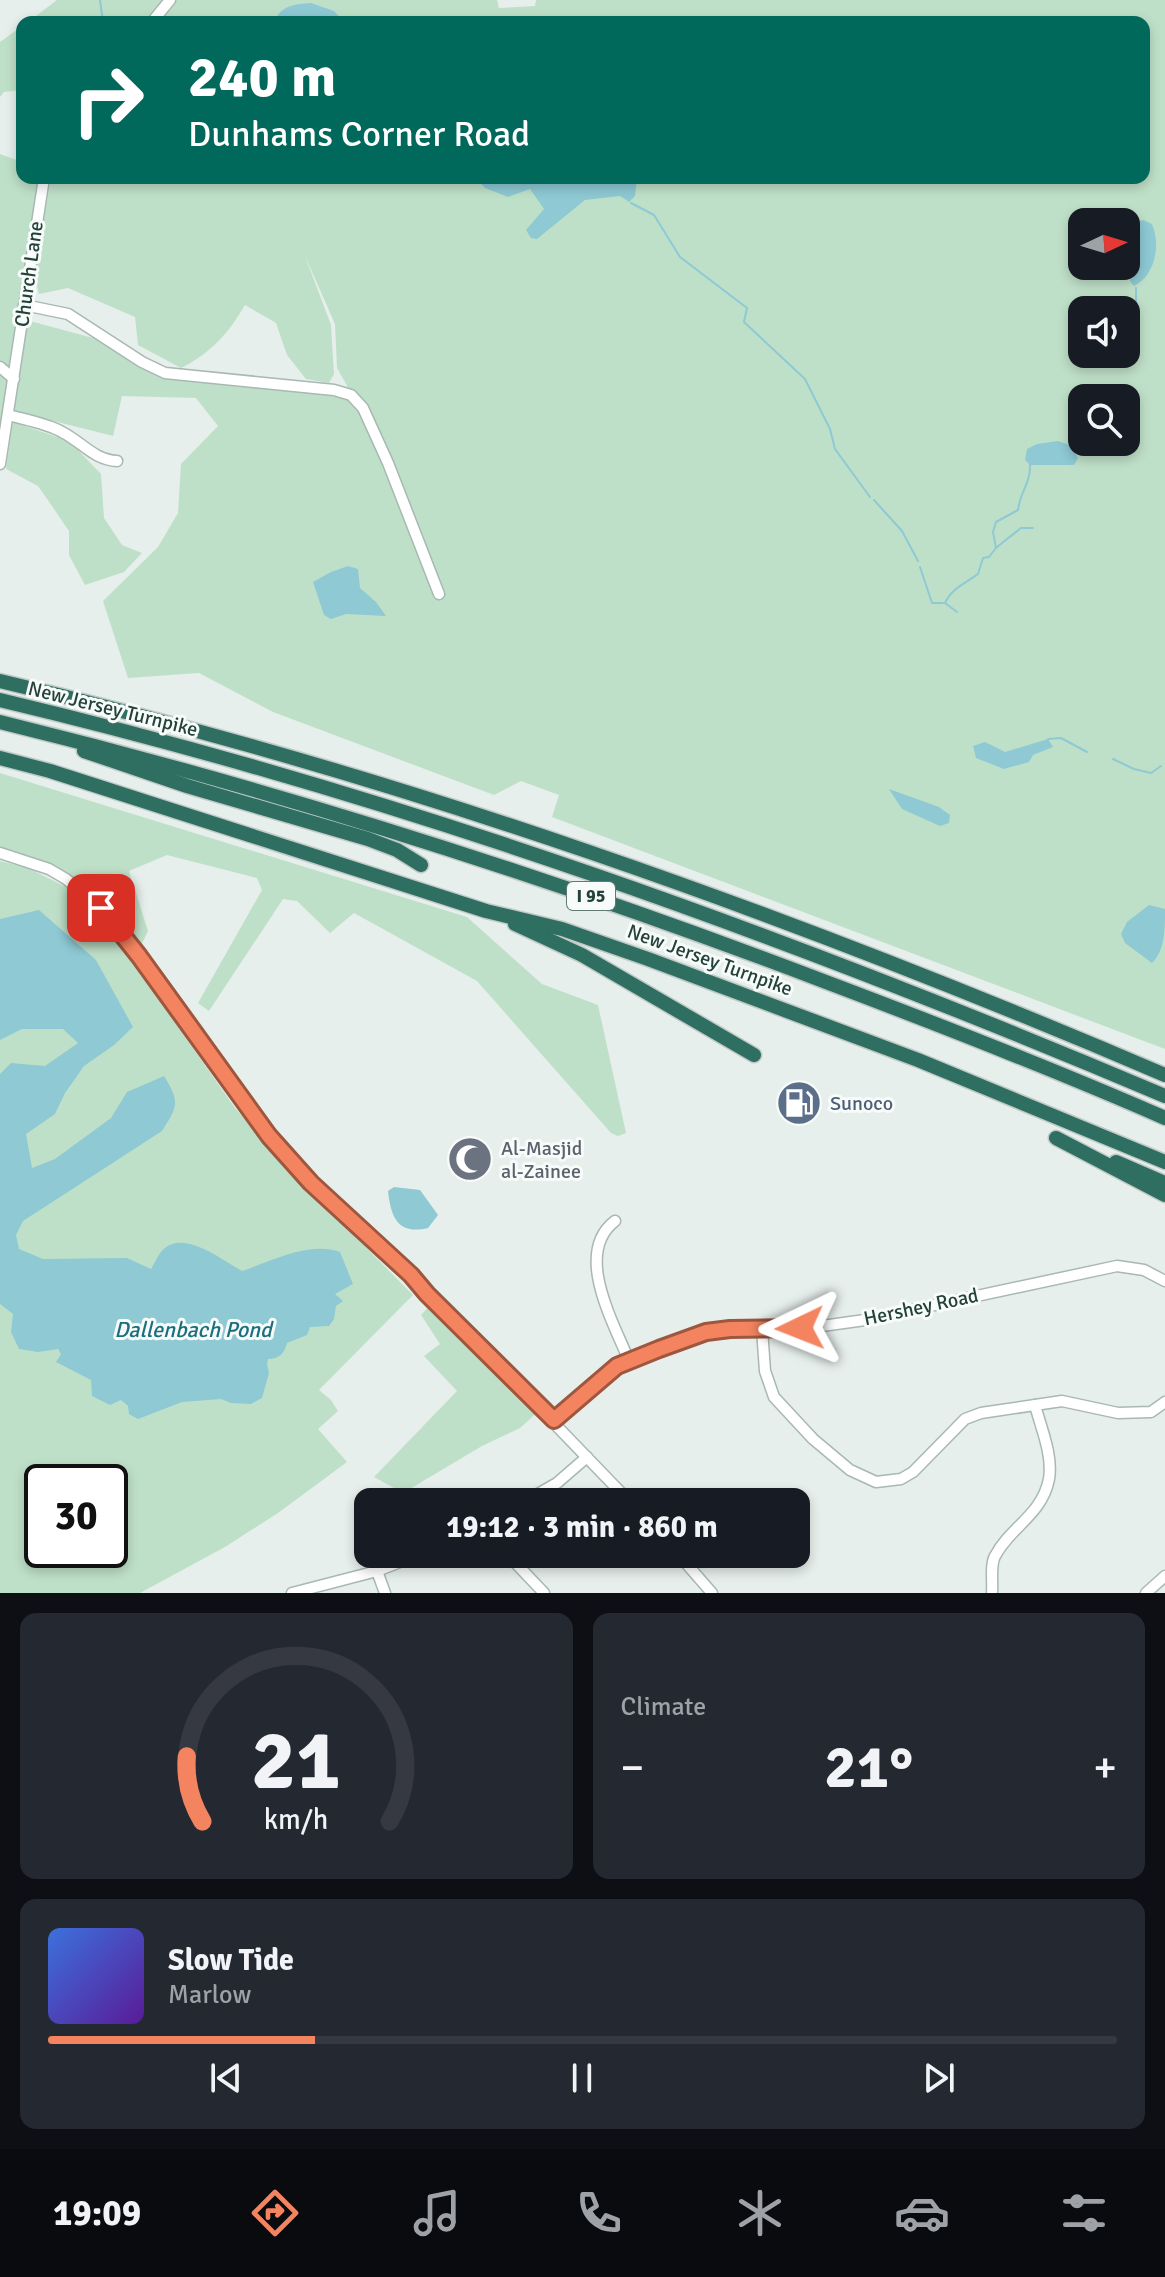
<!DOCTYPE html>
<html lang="en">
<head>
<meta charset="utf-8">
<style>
  :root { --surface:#171b24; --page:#242831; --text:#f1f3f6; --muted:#9ea1a6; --line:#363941; --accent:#f4845f }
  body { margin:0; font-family:Signika,sans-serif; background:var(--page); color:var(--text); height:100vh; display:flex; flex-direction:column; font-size:30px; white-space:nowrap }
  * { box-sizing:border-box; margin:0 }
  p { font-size:26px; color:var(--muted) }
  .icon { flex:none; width:44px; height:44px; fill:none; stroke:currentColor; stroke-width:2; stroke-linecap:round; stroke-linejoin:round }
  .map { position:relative; height:1593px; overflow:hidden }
  .details { display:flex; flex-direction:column; gap:20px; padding:20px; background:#0d0f14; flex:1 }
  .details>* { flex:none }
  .guide { position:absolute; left:16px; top:16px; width:1134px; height:168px; border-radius:16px; box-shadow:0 4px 12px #0003; background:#00695c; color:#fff; overflow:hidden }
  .needle { width:52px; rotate:86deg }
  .fabs { position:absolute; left:1068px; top:208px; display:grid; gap:16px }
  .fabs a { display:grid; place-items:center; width:72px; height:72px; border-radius:16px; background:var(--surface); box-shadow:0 4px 12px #0003; font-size:40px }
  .speed { position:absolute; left:24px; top:1464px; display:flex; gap:16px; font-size:40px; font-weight:700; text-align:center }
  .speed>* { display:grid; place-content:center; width:104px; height:104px; border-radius:50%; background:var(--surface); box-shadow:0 4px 12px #0003; line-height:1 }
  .speed .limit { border:4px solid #111; border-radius:12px; background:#fff; color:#111 }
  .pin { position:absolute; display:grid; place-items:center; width:68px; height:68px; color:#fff; margin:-34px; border-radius:16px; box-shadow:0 4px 12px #0006 }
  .me { position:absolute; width:88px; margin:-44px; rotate:268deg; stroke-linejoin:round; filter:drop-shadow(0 0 6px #0008) }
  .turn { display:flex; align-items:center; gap:28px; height:168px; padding:0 40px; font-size:36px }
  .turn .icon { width:104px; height:104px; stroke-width:2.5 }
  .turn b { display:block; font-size:56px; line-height:68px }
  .big { font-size:60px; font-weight:800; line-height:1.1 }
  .details .card { flex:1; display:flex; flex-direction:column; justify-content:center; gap:12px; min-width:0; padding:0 28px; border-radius:16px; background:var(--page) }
  .details .dial { align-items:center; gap:0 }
  .dial svg { height:208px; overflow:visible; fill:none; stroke:var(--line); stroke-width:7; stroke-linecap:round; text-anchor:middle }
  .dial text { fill:var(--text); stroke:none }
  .song { display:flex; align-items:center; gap:24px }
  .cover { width:96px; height:96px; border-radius:12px; background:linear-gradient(135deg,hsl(220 70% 55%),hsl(270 70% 35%)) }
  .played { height:8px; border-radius:4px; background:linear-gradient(90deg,var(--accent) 25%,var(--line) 25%) }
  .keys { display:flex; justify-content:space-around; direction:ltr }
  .heat { display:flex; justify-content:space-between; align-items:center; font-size:44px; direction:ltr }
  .details .tiles { flex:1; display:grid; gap:20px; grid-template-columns:1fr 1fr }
  .card:last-child { grid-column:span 2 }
  .trip { position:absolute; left:354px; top:1488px; width:456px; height:80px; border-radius:16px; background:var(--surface); box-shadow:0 4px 12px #0003; font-weight:800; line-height:80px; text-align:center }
  .menu { display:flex; height:128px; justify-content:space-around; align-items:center; background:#090b0e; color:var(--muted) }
  .menu .icon { width:56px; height:56px }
  .menu .current { color:var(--accent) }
  .menu b { font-size:36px; color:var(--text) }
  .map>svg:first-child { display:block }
</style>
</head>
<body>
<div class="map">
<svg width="1165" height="1593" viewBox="0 0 1165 1593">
  <rect width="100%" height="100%" fill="#e6efeb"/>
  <g fill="#bfe0c8" fill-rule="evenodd">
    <path d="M 57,0 L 164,0 L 147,22 L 28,22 Z"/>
    <path d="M 173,0 L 497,0 L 499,8 L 535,6 L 536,0 L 1165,0 L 1165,1049 L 552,817 L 559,795 L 521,781 L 494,795 L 273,712 L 199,673 L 128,678 L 103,601 L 158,547 L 178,513 L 181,464 L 218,426 L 196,398 L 122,396 L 113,436 L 14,411 L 26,320 L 108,342 L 163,379 L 283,388 L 355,400 L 337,368 L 335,324 L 305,256 L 331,325 L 334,374 L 329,383 L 306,379 L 287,355 L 276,323 L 245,305 C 228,334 211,353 181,368 L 138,345 L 135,317 L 68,288 L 39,294 L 34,274 L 51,178 L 1144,178 L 1144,22 L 158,22 ZM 1082,222 L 1126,222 L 1126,266 L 1082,266 ZM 1082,310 L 1126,310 L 1126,354 L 1082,354 ZM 1082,398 L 1126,398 L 1126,442 L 1082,442 Z"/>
    <path d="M 22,26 L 22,90 L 4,92 L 0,97 L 0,42 Z"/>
    <path d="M 0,154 L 22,162 L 22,178 L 44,178 L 0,464 Z"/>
    <path d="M 13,422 L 69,441 L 101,474 L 104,518 L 122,545 L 142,553 L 124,572 L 85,585 L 69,555 L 69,531 L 52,506 L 38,486 L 6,469 Z"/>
    <path d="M 0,773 L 467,917 L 542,984 L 598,1005 L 626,1133 L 618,1136 L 611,1133 L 477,981 L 354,913 L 330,933 L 297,901 L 283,899 L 209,1011 L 198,1003 L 262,890 L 257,878 L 167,855 L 129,871 L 148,931 L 137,954 L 115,925 L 66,879 L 0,853 Z"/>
    <path d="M 0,861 L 28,868 L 64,886 L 98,913 L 235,1108 L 306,1187 L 413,1295 L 319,1390 L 331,1400 L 338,1411 L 318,1429 L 347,1462 L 278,1513 L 225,1547 L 140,1593 L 0,1593 ZM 42,1482 L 110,1482 L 110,1550 L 42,1550 Z"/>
    <path d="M 434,1301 L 541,1409 L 520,1428 L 482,1446 L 403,1493 L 374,1477 L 457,1391 L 424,1356 L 440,1344 L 421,1315 Z"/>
  </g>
  <g fill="#8ec9d4">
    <path d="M 311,3 L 334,11 L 344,22 L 275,22 C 280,5 296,4 311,3 Z"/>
    <path d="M 476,178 L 637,178 L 635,196 L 629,202 L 620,196 L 585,200 L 537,239 L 531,238 L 526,230 L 544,209 L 530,189 L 508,197 L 485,188 Z"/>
    <path d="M 1143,220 L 1152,224 C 1161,245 1155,276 1134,286 C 1124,278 1122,243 1128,231 C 1131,225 1137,222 1143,220 Z"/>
    <path d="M 1058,441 L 1072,446 L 1078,458 L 1074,465 L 1030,465 L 1025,460 L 1027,449 L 1037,444 Z"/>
    <path d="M 348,566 L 358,569 L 360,588 L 376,602 L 386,616 L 346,614 L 331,619 L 324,615 L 313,582 L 331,572 Z"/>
    <path d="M 1048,739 L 1053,747 L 1033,755 L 1029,762 L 1004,769 L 976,758 L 973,746 L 985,742 L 1005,752 Z"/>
    <path d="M 889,789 L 939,807 L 950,815 L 949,823 L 940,826 L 902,809 Z"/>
    <path d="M 1149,905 L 1165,909 C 1165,929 1165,950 1152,963 L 1125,943 L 1121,934 L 1127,922 Z"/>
    <path d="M 39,910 L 96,960 L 133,1027 L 114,1045 L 84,1066 L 65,1093 L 55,1114 L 26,1134 L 32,1168 L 55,1159 L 111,1118 L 127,1092 L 164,1076 C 180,1102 178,1106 162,1131 L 23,1221 L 16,1235 L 19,1249 L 43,1259 L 127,1258 L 151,1269 C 154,1264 157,1257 161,1252 C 182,1227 221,1260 242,1271 C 272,1261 309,1241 340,1252 L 353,1284 L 335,1294 L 343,1301 L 336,1306 L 334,1319 L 329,1326 L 310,1327 L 307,1335 L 287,1343 C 284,1354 279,1359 268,1359 L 267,1364 L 269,1373 L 262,1398 L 251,1404 L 231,1403 L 221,1399 L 182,1402 L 138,1419 L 129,1414 L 128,1406 L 121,1400 L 110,1405 L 92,1396 L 91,1380 L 56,1362 L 61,1354 L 58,1349 L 38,1352 L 19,1349 L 11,1332 L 13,1314 L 0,1304 L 0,1074 L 11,1063 L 45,1066 L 78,1043 L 63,1029 L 22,1029 L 0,1040 L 0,919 Z"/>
    <path d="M 394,1187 L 420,1190 L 438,1215 L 428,1228 C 398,1235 391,1218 388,1191 Z"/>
  </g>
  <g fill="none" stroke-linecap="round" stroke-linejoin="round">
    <g stroke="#8ec9d4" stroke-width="2">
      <path d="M 100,0 L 103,22"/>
      <path d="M 631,203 L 654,215 L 680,257 L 747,308 L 744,322 L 805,379 L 830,429 L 835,449 L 870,497"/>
      <path d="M 1126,343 L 1136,328 L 1136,288"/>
      <path d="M 1115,355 L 1116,354"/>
      <path d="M 874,500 L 902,531 L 918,561"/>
      <path d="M 997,547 L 1021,528 L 1033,528"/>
      <path d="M 920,567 L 932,603 L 943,603"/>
      <path d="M 957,612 L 945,603 C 952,588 966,583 978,574 L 983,558 L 989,557 L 996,548 L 993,532 L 996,522 L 1018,510 C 1020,492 1031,482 1030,465"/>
      <path d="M 1048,739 L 1061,738 L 1087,752"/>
      <path d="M 1113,759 L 1134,769 L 1151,773 L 1161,766"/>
    </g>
    <g stroke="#a8b8b2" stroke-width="13">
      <g id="minor">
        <path d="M 152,22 L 170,0"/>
        <path d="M 24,305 L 68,314 L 142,362 L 165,373 L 334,390 L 351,395 L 363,408 L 388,463 L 439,594"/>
        <path d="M 0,367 L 14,379"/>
        <path d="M 8,415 C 26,420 46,423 62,432 C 82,442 94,460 117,461"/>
        <path d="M 0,464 L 44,178"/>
        <path d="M 0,853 L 49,869 L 66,879 L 101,908 L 139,956 L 269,1136 L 311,1183 L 411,1275 L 630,1502"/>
        <path d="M 615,1221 C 573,1253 614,1323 629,1361"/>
        <path d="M 762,1329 L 765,1371 L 774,1397 L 813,1439 L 850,1470 L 876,1482 L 901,1479 L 913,1472 L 965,1419 L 981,1413 L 1062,1401 L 1118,1413 L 1151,1412 L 1165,1402"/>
        <path d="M 554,1420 L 617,1366 L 706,1332 L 730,1329 L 777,1330 L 822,1326 L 865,1320 L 1117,1266 L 1144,1270 L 1165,1281"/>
        <path d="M 524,1502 L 557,1483 L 587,1457"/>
        <path d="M 507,1554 L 544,1593"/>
        <path d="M 678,1554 L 712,1593"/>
        <path d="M 377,1571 L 385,1593"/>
        <path d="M 292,1593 L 377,1571 L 420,1554"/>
        <path d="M 992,1593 C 993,1582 990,1565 995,1556 C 1010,1527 1042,1515 1049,1479 C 1053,1455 1041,1428 1035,1405"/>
        <path d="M 1146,1593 L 1165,1576"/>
      </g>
    </g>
    <g stroke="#c2cac8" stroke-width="17">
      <g id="highway">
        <path d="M 0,681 C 399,774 788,914 1165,1075"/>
        <path d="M 0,700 C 400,795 787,936 1165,1096"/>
        <path d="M 0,722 C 281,791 556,879 826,982 C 940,1025 1053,1069 1165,1118"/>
        <path d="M 84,751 L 187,786 L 368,839 L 397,850 L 421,865"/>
        <path d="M 0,758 L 50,771 L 486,911 L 562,929 L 648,959 L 918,1060 L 1165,1162"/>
        <path d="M 515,924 L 582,955 L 754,1055"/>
        <path d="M 1056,1138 L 1165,1195"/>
        <path d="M 1116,1162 L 1165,1183"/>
      </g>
    </g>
    <use href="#minor" stroke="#fff" stroke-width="10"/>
    <use href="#highway" stroke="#2f6f62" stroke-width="14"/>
  </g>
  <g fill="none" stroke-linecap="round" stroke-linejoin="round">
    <g stroke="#9f563e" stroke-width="20">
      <path id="route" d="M 101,908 L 139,956 L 269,1136 L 311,1183 L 411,1275 L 427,1294 L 554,1420 L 617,1366 L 659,1349 L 706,1332 L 730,1329 L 800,1328"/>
    </g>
    <use href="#route" stroke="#f4845f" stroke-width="14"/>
  </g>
  <defs>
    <g id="fuel-disc" transform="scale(2.3)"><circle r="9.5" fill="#5c6f8a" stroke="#f7fbf9"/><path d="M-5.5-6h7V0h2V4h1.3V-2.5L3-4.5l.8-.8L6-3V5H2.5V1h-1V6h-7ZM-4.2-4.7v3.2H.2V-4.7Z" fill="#fff"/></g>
    <g id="mosque-disc" transform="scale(2.3)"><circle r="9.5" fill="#6b7280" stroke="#f7fbf9"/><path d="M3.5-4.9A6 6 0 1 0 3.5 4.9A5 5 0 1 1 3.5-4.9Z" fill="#fff"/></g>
  </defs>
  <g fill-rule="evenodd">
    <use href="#fuel-disc" x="799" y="1103"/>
    <use href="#mosque-disc" x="470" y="1159"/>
  </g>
  <g text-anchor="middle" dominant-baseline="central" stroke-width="6" stroke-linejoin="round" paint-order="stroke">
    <rect fill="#f7fbf9" stroke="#637a73" stroke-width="2" x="567" y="882" width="48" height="28" rx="6"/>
    <g font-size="18" font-weight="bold" fill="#24423a">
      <text x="591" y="896">I 95</text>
    </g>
    <g font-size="20" fill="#24423a" stroke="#f7fbf9">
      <text transform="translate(29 274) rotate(-82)">Church Lane</text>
      <text transform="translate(113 709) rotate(14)">New Jersey Turnpike</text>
      <text transform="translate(710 960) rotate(20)">New Jersey Turnpike</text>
      <text transform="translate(921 1307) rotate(-12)">Hershey Road</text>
    </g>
    <g font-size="20" fill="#4e5e75" stroke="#f7fbf9" text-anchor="start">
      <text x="830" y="1103">Sunoco</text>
    </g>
    <g font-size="20" fill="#5b616d" stroke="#f7fbf9" text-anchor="start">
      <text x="501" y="1148">Al-Masjid<tspan x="501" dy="23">al-Zainee</tspan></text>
    </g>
    <g font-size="22" font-style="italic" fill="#1c6f80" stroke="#f7fbf9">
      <text x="193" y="1329">Dallenbach Pond</text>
    </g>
  </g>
</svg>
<div class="fabs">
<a><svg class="needle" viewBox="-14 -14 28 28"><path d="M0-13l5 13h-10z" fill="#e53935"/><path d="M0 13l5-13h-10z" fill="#9ea1a6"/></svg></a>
<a><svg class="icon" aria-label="sound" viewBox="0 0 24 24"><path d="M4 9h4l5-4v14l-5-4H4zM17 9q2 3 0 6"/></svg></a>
<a><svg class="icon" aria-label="search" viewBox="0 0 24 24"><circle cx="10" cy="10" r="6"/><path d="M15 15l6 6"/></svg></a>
</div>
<div class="speed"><div class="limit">30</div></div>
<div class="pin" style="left:101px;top:908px;background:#d93025"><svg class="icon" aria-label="arrive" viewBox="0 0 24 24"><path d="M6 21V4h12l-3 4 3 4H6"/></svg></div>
<svg class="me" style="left:800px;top:1328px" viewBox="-20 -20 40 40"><path d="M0-17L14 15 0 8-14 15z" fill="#f4845f" stroke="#fff" stroke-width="4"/></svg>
<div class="trip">19:12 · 3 min · 860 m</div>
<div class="guide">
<div class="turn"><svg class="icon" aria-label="right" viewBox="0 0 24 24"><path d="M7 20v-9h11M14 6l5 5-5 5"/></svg><div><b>240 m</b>Dunhams Corner Road</div></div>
</div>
</div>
<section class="details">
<div class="tiles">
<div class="card dial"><svg viewBox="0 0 100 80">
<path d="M14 69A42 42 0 1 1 86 69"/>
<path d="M14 69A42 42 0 0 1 8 44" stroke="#f4845f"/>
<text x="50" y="56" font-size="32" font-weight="700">21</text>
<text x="50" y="72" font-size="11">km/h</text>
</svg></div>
<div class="card"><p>Climate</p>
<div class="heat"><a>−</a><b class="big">21°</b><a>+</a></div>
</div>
<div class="card">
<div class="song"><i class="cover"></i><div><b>Slow Tide</b><p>Marlow</p></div></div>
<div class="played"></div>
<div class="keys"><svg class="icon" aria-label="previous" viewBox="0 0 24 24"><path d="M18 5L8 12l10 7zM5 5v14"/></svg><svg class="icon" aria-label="pause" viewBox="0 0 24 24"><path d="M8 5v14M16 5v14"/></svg><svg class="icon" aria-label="next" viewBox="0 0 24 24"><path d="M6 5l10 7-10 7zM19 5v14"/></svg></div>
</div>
</div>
</section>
<nav class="menu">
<b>19:09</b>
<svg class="icon current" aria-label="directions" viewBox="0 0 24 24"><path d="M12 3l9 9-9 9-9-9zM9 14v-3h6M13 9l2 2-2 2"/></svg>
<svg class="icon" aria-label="music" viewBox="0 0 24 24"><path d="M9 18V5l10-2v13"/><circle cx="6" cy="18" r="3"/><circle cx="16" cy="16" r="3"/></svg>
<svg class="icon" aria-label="phone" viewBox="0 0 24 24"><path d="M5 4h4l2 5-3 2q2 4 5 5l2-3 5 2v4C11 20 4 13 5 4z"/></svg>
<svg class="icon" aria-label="climate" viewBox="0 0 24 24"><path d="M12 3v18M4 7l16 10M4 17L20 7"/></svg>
<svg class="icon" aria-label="car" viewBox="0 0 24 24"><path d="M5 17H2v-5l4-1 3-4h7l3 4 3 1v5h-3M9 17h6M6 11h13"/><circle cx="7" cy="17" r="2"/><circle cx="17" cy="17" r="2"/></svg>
<svg class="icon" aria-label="filters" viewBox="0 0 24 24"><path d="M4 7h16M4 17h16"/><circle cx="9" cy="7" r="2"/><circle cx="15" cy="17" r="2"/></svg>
</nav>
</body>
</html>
